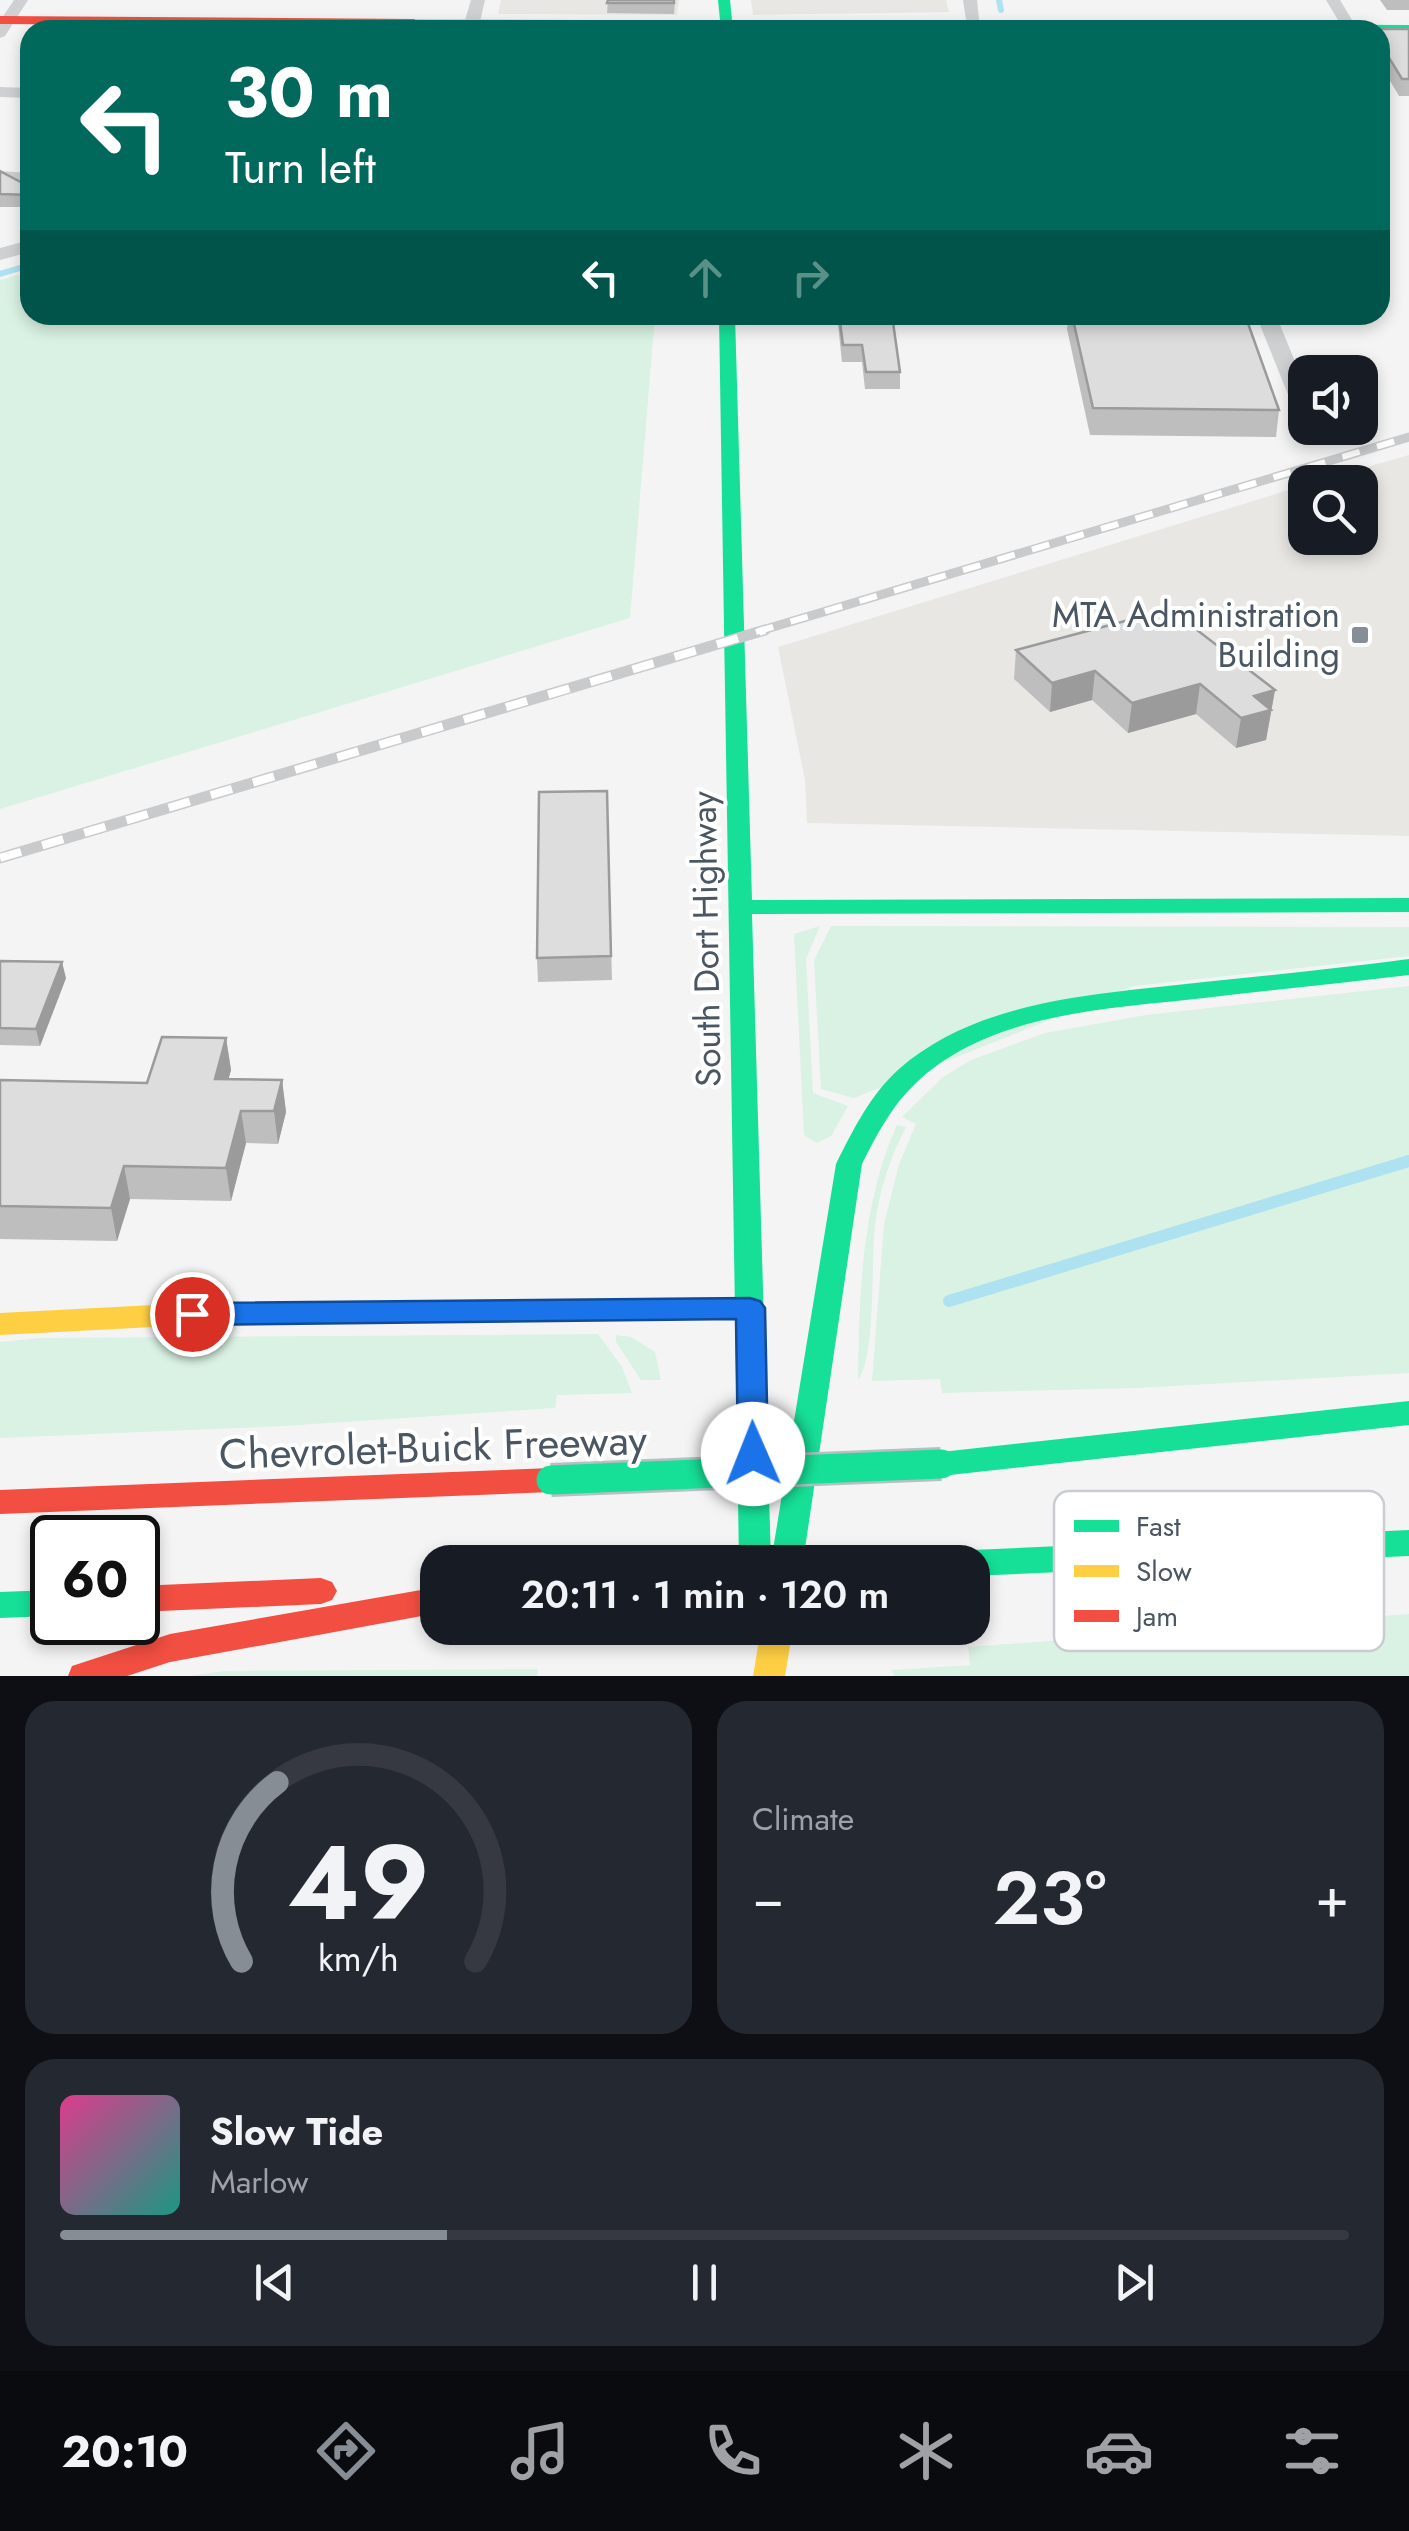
<!DOCTYPE html>
<html lang="en">
<head>
<meta charset="utf-8">
<style>
  :root { --surface:#171b24; --page:#242831; --text:#f1f3f6; --muted:#9ea1a6; --line:#363941; --accent:#868d94 }
  body { margin:0; font-family:Jost,sans-serif; background:var(--page); color:var(--text); height:100vh; display:flex; flex-direction:column; font-size:38px; white-space:nowrap }
  * { box-sizing:border-box; margin:0 }
  p { font-size:32px; color:var(--muted) }
  .icon { flex:none; width:55px; height:55px; fill:none; stroke:currentColor; stroke-width:2; stroke-linecap:round; stroke-linejoin:round }
  .map { position:relative; height:1676px; overflow:hidden }
  .panel { display:flex; flex-direction:column; gap:25px; padding:25px; background:#0d0f14; flex:1 }
  .panel>* { flex:none }
  .top-card { position:absolute; left:20px; top:20px; width:1370px; height:305px; border-radius:30px; box-shadow:0 5px 15px #0003; background:#00695c; color:#fff; overflow:hidden }
  .controls { position:absolute; left:1288px; top:355px; display:grid; gap:20px }
  .controls a { display:grid; place-items:center; width:90px; height:90px; border-radius:20px; background:var(--surface); box-shadow:0 5px 15px #0003; font-size:50px }
  .speed { position:absolute; left:30px; top:1515px; display:flex; gap:20px; font-size:50px; font-weight:700; text-align:center }
  .speed>* { display:grid; place-content:center; width:130px; height:130px; border-radius:50%; background:var(--surface); box-shadow:0 5px 15px #0003; line-height:1 }
  .speed .limit { border:5px solid #111; border-radius:15px; background:#fff; color:#111 }
  .pin { position:absolute; display:grid; place-items:center; width:85px; height:85px; color:#fff; margin:-42px; border:5px solid #fff; border-radius:50%; box-shadow:0 2px 10px #0007 }
  .me { position:absolute; width:110px; margin:-55px; rotate:359deg; stroke-linejoin:round; filter:drop-shadow(0 0 8px #0008) }
  .turn { display:flex; align-items:center; gap:35px; height:210px; padding:0 40px; font-size:45px }
  .turn .icon { width:130px; height:130px; stroke-width:2.5 }
  .turn b { display:block; font-size:70px; line-height:85px }
  .lanes { display:flex; align-items:center; height:95px; padding:0 40px; background:#0003; justify-content:center; gap:50px; direction:ltr }
  .lanes .off { opacity:.35 }
  .big { font-size:75px; font-weight:600; line-height:1.1 }
  .panel .card { flex:1; display:flex; flex-direction:column; justify-content:center; gap:15px; min-width:0; padding:0 35px; border-radius:30px; background:var(--page) }
  .panel .dial { align-items:center; gap:0 }
  .dial svg { height:260px; overflow:visible; fill:none; stroke:var(--line); stroke-width:7; stroke-linecap:round; text-anchor:middle }
  .dial text { fill:var(--text); stroke:none }
  .song { display:flex; align-items:center; gap:30px }
  .cover { width:120px; height:120px; border-radius:15px; background:linear-gradient(135deg,hsl(330 70% 55%),hsl(170 70% 35%)) }
  .played { height:10px; border-radius:5px; background:linear-gradient(90deg,var(--accent) 30%,var(--line) 30%) }
  .keys { display:flex; justify-content:space-around; direction:ltr }
  .heat { display:flex; justify-content:space-between; align-items:center; font-size:55px; direction:ltr }
  .panel .tiles { flex:1; display:grid; gap:25px; grid-template-columns:1fr 1fr }
  .card:last-child { grid-column:span 2 }
  .trip { position:absolute; left:420px; top:1545px; width:570px; height:100px; border-radius:30px; background:var(--surface); box-shadow:0 5px 15px #0003; font-weight:600; line-height:100px; text-align:center }
  .dock { display:flex; height:160px; justify-content:space-around; align-items:center; background:#090b0e; color:var(--muted) }
  .dock .icon { width:70px; height:70px }
  .dock .selected { color:var(--accent) }
  .dock b { font-size:45px; color:var(--text) }
  .map>svg:first-child { display:block }
</style>
</head>
<body>
<div class="map">
<svg width="1409" height="1676" viewBox="0 0 1409 1676">
  <rect width="100%" height="100%" fill="#f4f4f4"/>
  <g fill="#e8e7e3">
    <path d="M 501,0 L 679,0 L 677,15 L 498,14 Z"/>
    <path d="M 751,0 L 946,0 L 949,12 L 753,15 Z"/>
    <path d="M 1409,455 L 1409,836 L 807,823 L 805,780 L 778,647 L 1305,485 L 1305,538 L 1360,538 L 1360,482 L 1314,482 Z"/>
  </g>
  <g fill="#d9f2e3">
    <path d="M 30,272 L 30,315 L 655,315 L 630,618 L 0,809 L 0,280 Z"/>
    <path d="M 820,926 L 806,959 L 813,1093 L 848,1106 L 831,1136 L 817,1143 L 804,1135 L 794,934 Z"/>
    <path d="M 831,926 L 1409,927 L 1409,956 L 1134,986 L 854,1098 L 821,1089 L 814,960 Z"/>
    <path d="M 1409,986 L 1409,1373 L 1137,1388 L 942,1393 L 940,1379 L 872,1381 L 884,1224 L 899,1164 L 916,1124 L 902,1117 L 943,1077 L 971,1060 L 1045,1033 L 1146,1015 Z"/>
    <path d="M 897,1125 L 906,1127 C 890,1157 879,1192 875,1225 C 871,1260 876,1358 858,1380 C 859,1296 862,1202 897,1125 Z"/>
    <path d="M 598,1334 L 622,1367 L 632,1393 L 557,1395 L 555,1408 L 283,1426 L 0,1438 L 0,1342 L 40,1338 Z"/>
    <path d="M 616,1335 L 631,1337 L 655,1352 L 661,1380 L 641,1380 L 616,1342 Z"/>
    <path d="M 1409,1614 L 1409,1676 L 894,1676 L 891,1670 L 970,1665 L 968,1647 Z"/>
    <path d="M 538,1669 L 537,1676 L 189,1676 L 224,1671 Z"/>
  </g>
  <g fill="none" stroke-linecap="round" stroke-linejoin="round">
    <g stroke="#aee2f0" stroke-width="6">
      <path d="M 999,0 L 1001,10"/>
      <path d="M 0,274 L 30,265"/>
    </g>
    <path stroke="#aee2f0" stroke-width="12" d="M 949,1301 L 1409,1161"/>
    <g fill="#ced0d2" fill-rule="evenodd">
      <path d="M 14,0 L 28,0 L 5,36 L 0,38 L 0,21 Z"/>
      <path d="M 471,0 L 485,0 L 478,30 L 462,30 Z"/>
      <path d="M 963,0 L 977,0 L 980,29 L 967,26 Z"/>
      <path d="M 1326,0 L 1340,0 L 1358,30 L 1344,30 Z"/>
      <path d="M 0,87 L 30,88 L 30,98 L 0,97 Z"/>
      <path d="M 0,171 L 30,173 L 30,183 L 0,181 Z"/>
      <path d="M 30,240 L 30,252 L 0,260 L 0,248 Z"/>
      <path d="M 1256,315 L 1276,315 L 1305,386 L 1305,418 L 1295,412 Z"/>
    </g>
    <g fill="#16e098" fill-rule="evenodd">
      <path d="M 718,0 L 730,0 L 733,30 L 721,30 Z"/>
      <path d="M 930,23 L 1409,25 L 1409,33 L 934,30 L 930,29 Z"/>
      <path d="M 719,315 L 735,315 L 752,900 L 1409,898 L 1409,912 L 752,914 L 771,1562 L 739,1562 Z"/>
      <path d="M 1409,959 L 1409,975 C 1341,983 1273,990 1204,998 C 1108,1009 992,1012 917,1082 C 892,1105 877,1134 862,1164 L 803,1562 L 771,1562 L 836,1164 C 853,1130 870,1095 899,1069 C 980,998 1102,994 1204,982 C 1272,975 1341,968 1409,959 Z"/>
      <path d="M 1409,1401 L 1409,1425 L 941,1476 L 930,1472 L 926,1464 L 930,1456 L 941,1452 Z"/>
      <path d="M 1409,1530 L 1409,1556 L 972,1576 L 972,1562 L 956,1562 L 961,1554 L 972,1550 Z"/>
      <path d="M 52,1590 L 52,1616 L 0,1618 L 0,1592 Z"/>
    </g>
    <g fill="#ffcf43" fill-rule="evenodd">
      <path d="M 414,19 L 934,22 L 940,26 L 934,30 L 410,26 L 410,20 Z"/>
      <path d="M 750,1297 L 760,1301 L 764,1308 L 760,1315 L 750,1319 L 192,1325 L 0,1335 L 0,1313 L 192,1303 Z"/>
      <path d="M 761,1628 L 793,1628 L 785,1676 L 753,1676 Z"/>
    </g>
    <g fill="#f24e42" fill-rule="evenodd">
      <path d="M 0,16 L 414,19 L 420,23 L 414,27 L 0,24 Z"/>
      <path d="M 551,1468 L 562,1471 L 566,1480 L 562,1489 L 551,1492 L 0,1514 L 0,1490 Z"/>
      <path d="M 321,1578 L 332,1582 L 337,1591 L 332,1600 L 321,1604 L 138,1612 L 138,1586 Z"/>
      <path d="M 438,1587 L 438,1613 L 170,1662 L 127,1676 L 68,1676 L 72,1666 L 170,1634 Z"/>
    </g>
    <g stroke="#c9cacc" stroke-width="9">
      <path id="rail-far1" d="M 756,632 L 1409,437"/>
    </g>
    <g stroke="#c9cacc" stroke-width="11">
      <path id="rail" d="M 0,858 L 765,630"/>
    </g>
    <use href="#rail-far1" stroke="#fff" stroke-width="6" stroke-dasharray="18" stroke-linecap="butt"/>
    <use href="#rail" stroke="#fff" stroke-width="8" stroke-dasharray="22" stroke-linecap="butt"/>
    <g stroke="#b9bec3" stroke-width="34" stroke-linecap="butt">
      <path id="fast-bridge" d="M 551,1480 L 941,1464"/>
    </g>
    <use href="#fast-bridge" stroke="#16e098" stroke-width="29"/>
  </g>
  <g fill="#bebebf">
    <path d="M 608,0 L 675,0 L 674,14 L 607,13 Z"/>
    <path d="M 1380,0 L 1409,0 L 1409,10 L 1387,10 Z"/>
    <path d="M 1409,29 L 1409,96 L 1399,96 L 1380,64 L 1380,30 Z"/>
    <path d="M 0,171 L 30,187 L 30,207 L 0,207 Z"/>
    <path d="M 837,315 L 892,315 L 900,372 L 900,389 L 865,389 L 862,362 L 842,362 Z"/>
    <path d="M 1069,315 L 1072,315 L 1279,410 L 1276,437 L 1090,435 L 1067,329 Z"/>
    <path d="M 1157,627 L 1275,690 L 1266,740 L 1236,748 L 1196,714 L 1128,733 L 1092,700 L 1050,712 L 1014,679 L 1016,650 Z"/>
    <path d="M 607,791 L 612,980 L 538,982 L 537,958 Z"/>
    <path d="M 0,961 L 66,978 L 40,1046 L 0,1045 Z"/>
    <path d="M 226,1038 L 231,1070 L 228,1079 L 282,1080 L 286,1112 L 278,1144 L 246,1143 L 231,1201 L 130,1199 L 117,1241 L 0,1239 L 0,1080 L 147,1083 Z"/>
  </g>
  <g fill="#9b9b9b">
    <path d="M 1095,671 L 1092,700 L 1050,712 L 1052,683 Z"/>
    <path d="M 1200,684 L 1196,714 L 1128,733 L 1132,703 Z"/>
    <path d="M 1275,690 L 1266,740 L 1236,748 L 1241,718 L 1254,696 Z"/>
    <path d="M 62,962 L 66,978 L 40,1046 L 36,1029 Z"/>
    <path d="M 226,1038 L 231,1070 L 220,1111 L 215,1079 Z"/>
    <path d="M 282,1080 L 286,1112 L 278,1144 L 274,1111 Z"/>
    <path d="M 241,1111 L 246,1143 L 231,1201 L 226,1168 Z"/>
    <path d="M 124,1166 L 130,1199 L 117,1241 L 111,1208 Z"/>
  </g>
  <g fill="#ddddde" stroke="#9b9b9b" stroke-width="2.5">
    <path d="M 608,0 L 674,0 L 674,3 L 607,3 Z"/>
    <path d="M 604,23 L 674,23 L 673,30 L 603,30 Z"/>
    <path d="M 1371,29 L 1409,29 L 1409,79 L 1402,79 L 1380,43 L 1380,30 Z"/>
    <path d="M 0,171 L 30,187 L 30,195 L 0,194 Z"/>
    <path d="M 839,315 L 892,315 L 900,372 L 866,372 L 862,345 L 843,345 Z"/>
    <path d="M 1072,315 L 1245,315 L 1279,410 L 1093,408 Z"/>
    <path d="M 1144,616 L 1157,627 L 1184,620 L 1275,690 L 1254,696 L 1271,710 L 1241,718 L 1200,684 L 1132,703 L 1095,671 L 1052,683 L 1016,650 Z"/>
    <path d="M 607,791 L 611,956 L 537,958 L 539,792 Z"/>
    <path d="M 0,961 L 62,962 L 36,1029 L 0,1028 Z"/>
    <path d="M 162,1037 L 226,1038 L 215,1079 L 282,1080 L 274,1111 L 241,1111 L 226,1168 L 124,1166 L 111,1208 L 0,1206 L 0,1080 L 147,1083 Z"/>
  </g>
  <path fill="#1a73e8" stroke="#114b97" stroke-width="2.5" d="M 750,1298 L 760,1301 L 765,1308 L 768,1454 L 764,1462 L 753,1466 L 742,1462 L 738,1454 L 736,1319 L 192,1325 L 182,1322 L 178,1314 L 182,1306 L 192,1303 Z"/>
  <rect fill="#868d94" stroke="#fff" stroke-width="4" x="1350" y="625" width="20" height="20" rx="5"/>
  <g text-anchor="middle" dominant-baseline="central" stroke-width="8" stroke-linejoin="round" paint-order="stroke">
    <g font-size="35" fill="#4a5661" stroke="#fff" text-anchor="end">
      <text x="1340" y="615">MTA Administration<tspan x="1340" dy="40">Building</tspan></text>
    </g>
    <g font-size="35" fill="#4a5661" stroke="#fff">
      <text transform="translate(706 939) rotate(-91)">South Dort Highway</text>
    </g>
    <g font-size="42" fill="#4a5661" stroke="#fff">
      <text transform="translate(433 1447) rotate(-2)">Chevrolet-Buick Freeway</text>
    </g>
  </g>
  <rect x="1054" y="1491" width="330" height="160" rx="15" fill="#fff" stroke="#c9ccd0" stroke-width="2.5"/>
  <rect x="1074" y="1520" width="45" height="12" fill="#16e098"/>
  <rect x="1074" y="1565" width="45" height="12" fill="#ffcf43"/>
  <rect x="1074" y="1610" width="45" height="12" fill="#f24e42"/>
  <g font-size="28" fill="#4a5661">
    <text x="1136" y="1536">Fast</text>
    <text x="1136" y="1581">Slow</text>
    <text x="1136" y="1626">Jam</text>
  </g>
</svg>
<div class="controls">
<a><svg class="icon" aria-label="sound" viewBox="0 0 24 24"><path d="M4 9h4l5-4v14l-5-4H4zM17 9q2 3 0 6"/></svg></a>
<a><svg class="icon" aria-label="search" viewBox="0 0 24 24"><circle cx="10" cy="10" r="6"/><path d="M15 15l6 6"/></svg></a>
</div>
<div class="speed"><div class="limit">60</div></div>
<div class="pin" style="left:192px;top:1314px;background:#d93025"><svg class="icon" aria-label="arrive" viewBox="0 0 24 24"><path d="M6 21V4h12l-3 4 3 4H6"/></svg></div>
<svg class="me" style="left:753px;top:1454px" viewBox="-20 -20 40 40"><circle r="19" fill="#fff"/><path d="M0-13L10 11 0 6-10 11z" fill="#1a73e8"/></svg>
<div class="trip">20:11 · 1 min · 120 m</div>
<div class="top-card">
<div class="turn"><svg class="icon" aria-label="left" viewBox="0 0 24 24"><path d="M17 20v-9H6M10 6l-5 5 5 5"/></svg><div><b>30 m</b>Turn left</div></div>
<div class="lanes"><svg class="icon" aria-label="left" viewBox="0 0 24 24"><path d="M17 20v-9H6M10 6l-5 5 5 5"/></svg><svg class="icon off" aria-label="ahead" viewBox="0 0 24 24"><path d="M12 20V5M6 11l6-6 6 6"/></svg><svg class="icon off" aria-label="right" viewBox="0 0 24 24"><path d="M7 20v-9h11M14 6l5 5-5 5"/></svg></div>
</div>
</div>
<section class="panel">
<div class="tiles">
<div class="card dial"><svg viewBox="0 0 100 80">
<path d="M14 69A42 42 0 1 1 86 69"/>
<path d="M14 69A42 42 0 0 1 25 14" stroke="#868d94"/>
<text x="50" y="56" font-size="32" font-weight="700">49</text>
<text x="50" y="72" font-size="11">km/h</text>
</svg></div>
<div class="card"><p>Climate</p>
<div class="heat"><a>−</a><b class="big">23°</b><a>+</a></div>
</div>
<div class="card">
<div class="song"><i class="cover"></i><div><b>Slow Tide</b><p>Marlow</p></div></div>
<div class="played"></div>
<div class="keys"><svg class="icon" aria-label="previous" viewBox="0 0 24 24"><path d="M18 5L8 12l10 7zM5 5v14"/></svg><svg class="icon" aria-label="pause" viewBox="0 0 24 24"><path d="M8 5v14M16 5v14"/></svg><svg class="icon" aria-label="next" viewBox="0 0 24 24"><path d="M6 5l10 7-10 7zM19 5v14"/></svg></div>
</div>
</div>
</section>
<nav class="dock">
<b>20:10</b>
<svg class="icon selected" aria-label="directions" viewBox="0 0 24 24"><path d="M12 3l9 9-9 9-9-9zM9 14v-3h6M13 9l2 2-2 2"/></svg>
<svg class="icon" aria-label="music" viewBox="0 0 24 24"><path d="M9 18V5l10-2v13"/><circle cx="6" cy="18" r="3"/><circle cx="16" cy="16" r="3"/></svg>
<svg class="icon" aria-label="phone" viewBox="0 0 24 24"><path d="M5 4h4l2 5-3 2q2 4 5 5l2-3 5 2v4C11 20 4 13 5 4z"/></svg>
<svg class="icon" aria-label="climate" viewBox="0 0 24 24"><path d="M12 3v18M4 7l16 10M4 17L20 7"/></svg>
<svg class="icon" aria-label="car" viewBox="0 0 24 24"><path d="M5 17H2v-5l4-1 3-4h7l3 4 3 1v5h-3M9 17h6M6 11h13"/><circle cx="7" cy="17" r="2"/><circle cx="17" cy="17" r="2"/></svg>
<svg class="icon" aria-label="filters" viewBox="0 0 24 24"><path d="M4 7h16M4 17h16"/><circle cx="9" cy="7" r="2"/><circle cx="15" cy="17" r="2"/></svg>
</nav>
</body>
</html>
